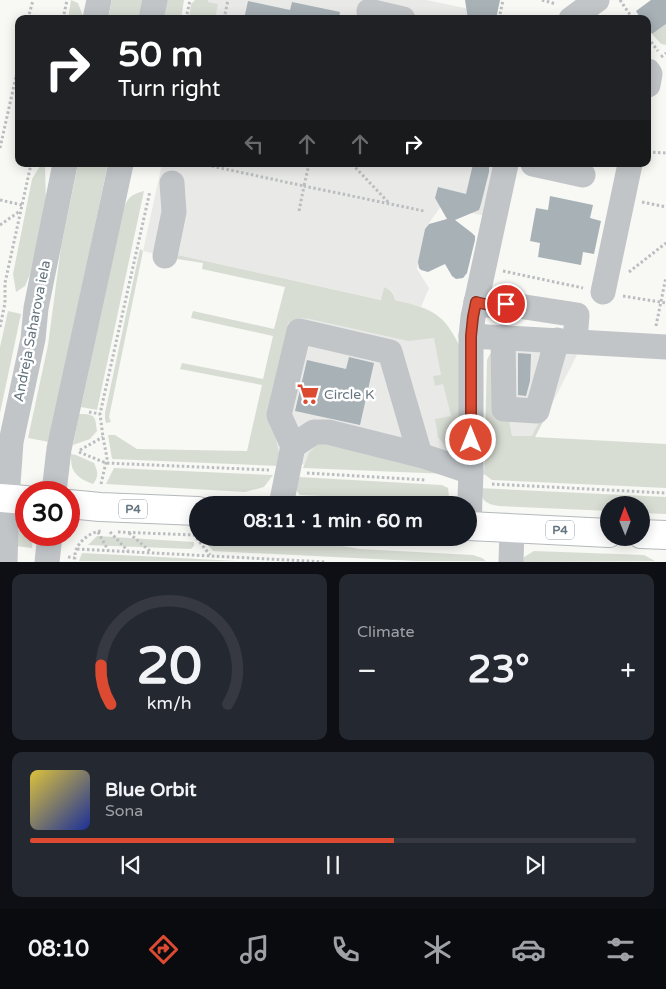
<!DOCTYPE html>
<html lang="en">
<head>
<meta charset="utf-8">
<style>
  :root { --surface:#171b24; --page:#242831; --text:#f1f3f6; --muted:#9ea1a6; --line:#363941; --accent:#dc4b31 }
  body { margin:0; font-family:"Varela Round",sans-serif; background:var(--page); color:var(--text); height:100vh; display:flex; flex-direction:column; font-size:19px; white-space:nowrap }
  * { box-sizing:border-box; margin:0 }
  p { font-size:16px; color:var(--muted) }
  .icon { flex:none; width:28px; height:28px; fill:none; stroke:currentColor; stroke-width:2; stroke-linecap:round; stroke-linejoin:round }
  .map { position:relative; height:562px; overflow:hidden }
  .side { display:flex; flex-direction:column; gap:12px; padding:12px; background:#0d0f14; flex:1 }
  .side>* { flex:none }
  .hud { position:absolute; left:15px; top:15px; width:636px; height:152px; border-radius:10px; box-shadow:0 2px 12px #0003; background:#202124; color:#fff; overflow:hidden }
  .needle { width:32px; rotate:359deg }
  .controls { position:absolute; left:600px; top:496px; display:grid; gap:10px }
  .controls a { display:grid; place-items:center; width:50px; height:50px; border-radius:50%; background:var(--surface); box-shadow:0 2px 12px #0003; font-size:25px }
  .speed { position:absolute; left:15px; top:481px; display:flex; gap:10px; font-size:25px; font-weight:700; text-align:center }
  .speed>* { display:grid; place-content:center; width:65px; height:65px; border-radius:50%; background:var(--surface); box-shadow:0 2px 12px #0003; line-height:1 }
  .speed .limit { border:8px solid #d22; background:#fff; color:#111 }
  .pin { position:absolute; display:grid; place-items:center; width:42px; height:42px; color:#fff; margin:-21px; border:2px solid #fff; border-radius:50%; box-shadow:0 1px 5px #0007 }
  .me { position:absolute; width:55px; margin:-28px; rotate:0deg; stroke-linejoin:round; filter:drop-shadow(0 0 4px #0008) }
  .turn { display:flex; align-items:center; gap:18px; height:105px; padding:0 20px; font-size:22px }
  .turn .icon { width:65px; height:65px; stroke-width:2.5 }
  .turn b { display:block; font-size:35px; line-height:42px }
  .lanes { display:flex; align-items:center; height:48px; padding:0 20px; background:#0003; justify-content:center; gap:25px; direction:ltr }
  .lanes .off { opacity:.35 }
  .big { font-size:38px; font-weight:800; line-height:1.1 }
  .side .tile { flex:1; display:flex; flex-direction:column; justify-content:center; gap:8px; min-width:0; padding:0 18px; border-radius:10px; background:var(--page) }
  .side .dial { align-items:center; gap:0 }
  .dial svg { height:130px; overflow:visible; fill:none; stroke:var(--line); stroke-width:7; stroke-linecap:round; text-anchor:middle }
  .dial text { fill:var(--text); stroke:none }
  .song { display:flex; align-items:center; gap:15px }
  .cover { width:60px; height:60px; border-radius:8px; background:linear-gradient(135deg,hsl(50 70% 55%),hsl(230 70% 35%)) }
  .played { height:5px; border-radius:2px; background:linear-gradient(90deg,var(--accent) 60%,var(--line) 60%) }
  .keys { display:flex; justify-content:space-around; direction:ltr }
  .heat { display:flex; justify-content:space-between; align-items:center; font-size:28px; direction:ltr }
  .side .tiles { flex:1; display:grid; gap:12px; grid-template-columns:1fr 1fr }
  .tile:last-child { grid-column:span 2 }
  .trip { position:absolute; left:189px; top:496px; width:288px; height:50px; border-radius:25px; background:var(--surface); box-shadow:0 2px 12px #0003; font-weight:800; line-height:50px; text-align:center }
  .dock { display:flex; height:80px; justify-content:space-around; align-items:center; background:#090b0e; color:var(--muted) }
  .dock .icon { width:35px; height:35px }
  .dock .current { color:var(--accent) }
  .dock b { font-size:22px; color:var(--text) }
  .map>svg:first-child { display:block }
</style>
</head>
<body>
<div class="map">
<svg width="666" height="562" viewBox="0 0 666 562">
  <rect width="100%" height="100%" fill="#f8f8f5"/>
  <g fill="#e9e9e8">
    <path d="M 208,0 L 426,0 L 470,9 L 468,19 L 204,19 Z"/>
    <path d="M 162,164 L 494,164 L 485,216 L 441,206 L 425,229 L 417,269 L 429,288 L 421,307 L 395,300 L 394,295 L 392,291 L 384,287 L 382,300 L 178,255 L 177,259 L 143,251 Z"/>
    <path d="M 311,305 L 444,331 L 458,388 L 456,472 L 272,463 L 282,317 Z"/>
    <path d="M 496,351 L 579,351 L 535,437 L 512,436 Z"/>
  </g>
  <g fill="#d8ddd4">
    <path d="M 71,0 L 78,3 L 84,19 L 68,19 Z"/>
    <path d="M 112,0 L 144,0 L 140,19 L 108,19 Z"/>
    <path d="M 167,0 L 184,0 L 181,19 L 163,19 Z"/>
    <path d="M 195,0 L 208,0 L 208,2 L 218,4 L 215,19 L 189,19 L 191,4 Z"/>
    <path d="M 666,24 L 666,45 L 661,44 L 652,34 Z"/>
    <path d="M 78,164 L 108,164 L 49,442 L 28,438 L 48,345 L 61,247 Z"/>
    <path d="M 40,166 L 45,166 L 46,205 L 30,274 L 25,286 L 16,292 L 13,274 L 32,179 Z"/>
    <path d="M 144,191 L 97,410 L 81,407 L 122,213 C 127,199 129,195 144,191 Z"/>
    <path d="M 140,249 L 143,251 L 109,417 L 111,422 L 106,423 L 105,418 L 105,413 Z"/>
    <path d="M 178,255 L 381,300 L 384,287 C 391,290 394,293 395,300 C 428,308 443,311 459,345 L 459,452 L 453,455 L 438,437 L 435,419 L 451,416 L 443,384 L 435,386 L 433,376 L 441,375 L 434,338 L 408,341 L 310,319 L 299,318 L 288,323 L 269,405 L 280,458 L 279,466 L 112,459 L 108,435 L 115,435 L 137,449 L 247,451 L 262,385 L 180,369 L 182,363 L 263,379 L 273,336 L 191,318 L 193,311 L 274,329 L 285,287 L 202,269 L 203,263 L 177,259 Z"/>
    <path d="M 8,311 L 21,314 L 0,413 L 0,347 Z"/>
    <path d="M 496,351 L 512,436 L 532,436 L 544,412 L 548,412 L 535,437 L 666,444 L 666,488 L 492,480 L 484,474 L 487,360 L 490,354 Z"/>
    <path d="M 79,414 C 96,414 95,416 97,431 L 90,439 L 73,445 Z"/>
    <path d="M 333,437 L 448,474 L 303,468 L 309,453 L 318,443 Z"/>
    <path d="M 71,454 L 76,455 L 94,463 C 98,472 99,476 93,484 C 84,481 75,476 72,467 C 71,463 71,458 71,454 Z"/>
    <path d="M 114,468 L 273,475 L 264,487 L 245,492 L 106,484 Z"/>
    <path d="M 299,477 L 442,485 L 448,488 L 449,497 L 440,501 L 300,495 L 295,488 Z"/>
    <path d="M 479,488 L 666,497 L 666,514 L 641,513 L 641,505 L 609,505 L 609,511 L 499,506 C 486,504 482,501 479,488 Z"/>
    <path d="M 25,527 L 26,535 L 33,535 L 32,548 L 15,546 L 17,531 Z"/>
    <path d="M 97,536 L 194,542 L 194,546 L 191,549 L 88,545 Z"/>
    <path d="M 206,538 L 295,538 L 360,549 L 473,555 L 482,558 L 486,561 L 415,561 L 213,551 L 205,541 Z"/>
    <path d="M 534,551 L 644,555 L 655,561 L 522,562 L 524,557 Z"/>
    <path d="M 82,553 L 237,561 L 79,561 Z"/>
  </g>
  <g fill="#a8b1b6">
    <path d="M 465,0 L 500,0 L 496,19 L 468,19 Z"/>
    <path d="M 651,0 L 666,0 L 666,24 L 652,34 L 648,28 L 648,19 L 641,19 L 636,11 Z"/>
    <path d="M 248,1 L 290,10 L 292,2 L 340,12 L 339,19 L 244,19 Z"/>
    <path d="M 473,164 L 489,164 L 489,172 L 481,204 L 479,210 L 455,220 L 472,233 L 475,236 L 475,240 L 467,273 L 463,278 L 456,279 L 452,276 L 445,264 L 428,272 L 421,270 L 419,268 L 418,262 L 425,229 L 429,224 L 447,219 L 435,198 L 438,187 L 466,194 Z"/>
    <path d="M 550,196 L 593,205 L 590,218 L 601,221 L 594,254 L 583,252 L 581,265 L 538,257 L 540,243 L 530,241 L 536,208 L 548,210 Z"/>
    <path d="M 518,353 L 531,354 L 530,381 L 526,396 L 518,395 Z"/>
    <path d="M 349,357 L 374,363 L 360,425 L 295,411 L 307,360 L 346,369 Z"/>
  </g>
  <g fill="none" stroke-linecap="round" stroke-linejoin="round">
    <g stroke="#b4b9bc" stroke-width="30">
      <g id="major">
        <path d="M 0,498 L 26,500"/>
        <path d="M 69,504 L 100,507 L 198,511"/>
        <path d="M 468,526 L 609,533"/>
        <path d="M 641,534 L 666,535"/>
      </g>
    </g>
    <g stroke="#bbbec0" stroke-width="3" stroke-dasharray="2.5 2.5" stroke-linecap="butt">
      <path d="M 542,0 L 556,4"/>
      <path d="M 620,0 L 633,19"/>
      <path d="M 28,19 L 33,0"/>
      <path d="M 63,19 L 67,0"/>
      <path d="M 186,19 L 190,0"/>
      <path d="M 224,19 L 228,0"/>
      <path d="M 499,19 L 503,0"/>
      <path d="M 648,38 L 658,51"/>
      <path d="M 661,57 L 666,53"/>
      <path d="M 0,148 L 19,63"/>
      <path d="M 648,152 L 666,153"/>
      <path d="M 202,164 L 304,186 L 309,164"/>
      <path d="M 352,164 L 389,203"/>
      <path d="M 0,200 L 22,205"/>
      <path d="M 642,202 L 666,207"/>
      <path d="M 299,211 L 304,186 L 424,211"/>
      <path d="M 0,225 L 20,211"/>
      <path d="M 503,271 L 583,288"/>
      <path d="M 629,272 L 666,243"/>
      <path d="M 623,296 L 666,303"/>
      <path d="M 656,326 L 666,277"/>
      <path d="M 0,327 L 5,303 L 5,283 L 31,164"/>
      <path d="M 89,412 L 100,414"/>
      <path d="M 80,450 L 103,437"/>
      <path d="M 79,452 L 106,463 L 269,470"/>
      <path d="M 307,473 L 426,480"/>
      <path d="M 101,484 L 107,458 L 103,437 L 100,414 L 150,191"/>
      <path d="M 492,484 L 666,493"/>
      <path d="M 98,532 L 108,550"/>
      <path d="M 110,532 L 128,551"/>
      <path d="M 118,532 L 194,535 L 210,555"/>
      <path d="M 129,533 L 151,552"/>
      <path d="M 77,549 L 326,562"/>
      <path d="M 68,557 L 75,558 C 75,555 75,552 76,550 C 80,540 92,531 102,531"/>
    </g>
    <g stroke="#c1c5c8" stroke-width="25">
      <path d="M 369,11 L 403,19"/>
      <path d="M 95,19 L 99,0"/>
      <path d="M 151,19 L 155,0"/>
      <path d="M 571,19 L 597,0"/>
      <path d="M 648,71 L 650,74 L 648,85"/>
      <path d="M 533,164 L 583,175"/>
      <path d="M 165,256 L 174,212 L 172,183"/>
      <path d="M 603,292 L 630,164"/>
      <path d="M 476,302 L 493,306 L 506,304 L 577,315 L 575,341"/>
      <path d="M 471,336 L 666,347"/>
      <path d="M 503,337 L 504,409 L 537,411 L 557,340"/>
      <path d="M 293,446 L 314,432 L 328,432 L 420,455 L 471,472"/>
      <path d="M 54,492 L 59,449 L 121,164"/>
      <path d="M 281,505 L 293,446 L 279,415 L 299,331 L 390,352 L 420,455"/>
      <path d="M 469,526 L 471,472 L 471,336 L 473,317 L 506,164"/>
      <path d="M 5,562 L 7,498 L 11,442 L 33,339 L 36,308 L 65,164"/>
      <path d="M 47,562 L 50,535"/>
      <path d="M 511,562 L 512,528"/>
    </g>
    <use href="#major" stroke="#fff" stroke-width="28"/>
  </g>
  <g fill="none" stroke-linecap="round" stroke-linejoin="round">
    <g stroke="#8f3120" stroke-width="12">
      <path id="route" d="M 471,440 L 471,336 L 473,317 L 476,302 L 493,306 L 506,304"/>
    </g>
    <use href="#route" stroke="#dc4b31" stroke-width="9"/>
  </g>
  <defs>
    <g id="supermarket-bare" transform="scale(1.725)"><path d="M-6-5.5h2.5l.6 2H6L4.5 2H-2.5L-4.4-4H-6ZM-1.5 3.2a1.3 1.3 0 1 0 .1 0ZM3 3.2a1.3 1.3 0 1 0 .1 0Z" fill="#dc4b31" stroke="#fff" stroke-width="2.5" paint-order="stroke"/></g>
  </defs>
  <g fill-rule="evenodd">
    <use href="#supermarket-bare" x="308" y="394"/>
  </g>
  <g text-anchor="middle" dominant-baseline="central" stroke-width="5" stroke-linejoin="round" paint-order="stroke">
    <g fill="#fff" stroke="#929ea5" stroke-width="1">
      <rect x="119" y="499.5" width="28" height="19" rx="4"/>
      <rect x="546" y="520.5" width="28" height="19" rx="4"/>
    </g>
    <g font-size="12" font-weight="bold" fill="#64757f">
      <text x="133" y="509">P4</text>
      <text x="560" y="530">P4</text>
    </g>
    <g font-size="14" fill="#64757f" stroke="#fff">
      <text transform="translate(32 331) rotate(-79)">Andreja Saharova iela</text>
    </g>
    <g font-size="14" fill="#64757f" stroke="#fff" text-anchor="start">
      <text x="324" y="394">Circle K</text>
    </g>
  </g>
</svg>
<div class="controls">
<a><svg class="needle" viewBox="-14 -14 28 28"><path d="M0-13l5 13h-10z" fill="#e53935"/><path d="M0 13l5-13h-10z" fill="#9ea1a6"/></svg></a>
</div>
<div class="speed"><div class="limit">30</div></div>
<div class="pin" style="left:506px;top:304px;background:#d93025"><svg class="icon" aria-label="arrive" viewBox="0 0 24 24"><path d="M6 21V4h12l-3 4 3 4H6"/></svg></div>
<svg class="me" style="left:471px;top:440px" viewBox="-20 -20 40 40"><circle r="17" fill="#dc4b31" stroke="#fff" stroke-width="3"/><path d="M0-11L8 9 0 5-8 9z" fill="#fff"/></svg>
<div class="trip">08:11 · 1 min · 60 m</div>
<div class="hud">
<div class="turn"><svg class="icon" aria-label="right" viewBox="0 0 24 24"><path d="M7 20v-9h11M14 6l5 5-5 5"/></svg><div><b>50 m</b>Turn right</div></div>
<div class="lanes"><svg class="icon off" aria-label="left" viewBox="0 0 24 24"><path d="M17 20v-9H6M10 6l-5 5 5 5"/></svg><svg class="icon off" aria-label="ahead" viewBox="0 0 24 24"><path d="M12 20V5M6 11l6-6 6 6"/></svg><svg class="icon off" aria-label="ahead" viewBox="0 0 24 24"><path d="M12 20V5M6 11l6-6 6 6"/></svg><svg class="icon" aria-label="right" viewBox="0 0 24 24"><path d="M7 20v-9h11M14 6l5 5-5 5"/></svg></div>
</div>
</div>
<section class="side">
<div class="tiles">
<div class="tile dial"><svg viewBox="0 0 100 80">
<path d="M14 69A42 42 0 1 1 86 69"/>
<path d="M14 69A42 42 0 0 1 8 45" stroke="#dc4b31"/>
<text x="50" y="56" font-size="32" font-weight="700">20</text>
<text x="50" y="72" font-size="11">km/h</text>
</svg></div>
<div class="tile"><p>Climate</p>
<div class="heat"><a>−</a><b class="big">23°</b><a>+</a></div>
</div>
<div class="tile">
<div class="song"><i class="cover"></i><div><b>Blue Orbit</b><p>Sona</p></div></div>
<div class="played"></div>
<div class="keys"><svg class="icon" aria-label="previous" viewBox="0 0 24 24"><path d="M18 5L8 12l10 7zM5 5v14"/></svg><svg class="icon" aria-label="pause" viewBox="0 0 24 24"><path d="M8 5v14M16 5v14"/></svg><svg class="icon" aria-label="next" viewBox="0 0 24 24"><path d="M6 5l10 7-10 7zM19 5v14"/></svg></div>
</div>
</div>
</section>
<nav class="dock">
<b>08:10</b>
<svg class="icon current" aria-label="directions" viewBox="0 0 24 24"><path d="M12 3l9 9-9 9-9-9zM9 14v-3h6M13 9l2 2-2 2"/></svg>
<svg class="icon" aria-label="music" viewBox="0 0 24 24"><path d="M9 18V5l10-2v13"/><circle cx="6" cy="18" r="3"/><circle cx="16" cy="16" r="3"/></svg>
<svg class="icon" aria-label="phone" viewBox="0 0 24 24"><path d="M5 4h4l2 5-3 2q2 4 5 5l2-3 5 2v4C11 20 4 13 5 4z"/></svg>
<svg class="icon" aria-label="climate" viewBox="0 0 24 24"><path d="M12 3v18M4 7l16 10M4 17L20 7"/></svg>
<svg class="icon" aria-label="car" viewBox="0 0 24 24"><path d="M5 17H2v-5l4-1 3-4h7l3 4 3 1v5h-3M9 17h6M6 11h13"/><circle cx="7" cy="17" r="2"/><circle cx="17" cy="17" r="2"/></svg>
<svg class="icon" aria-label="filters" viewBox="0 0 24 24"><path d="M4 7h16M4 17h16"/><circle cx="9" cy="7" r="2"/><circle cx="15" cy="17" r="2"/></svg>
</nav>
</body>
</html>
